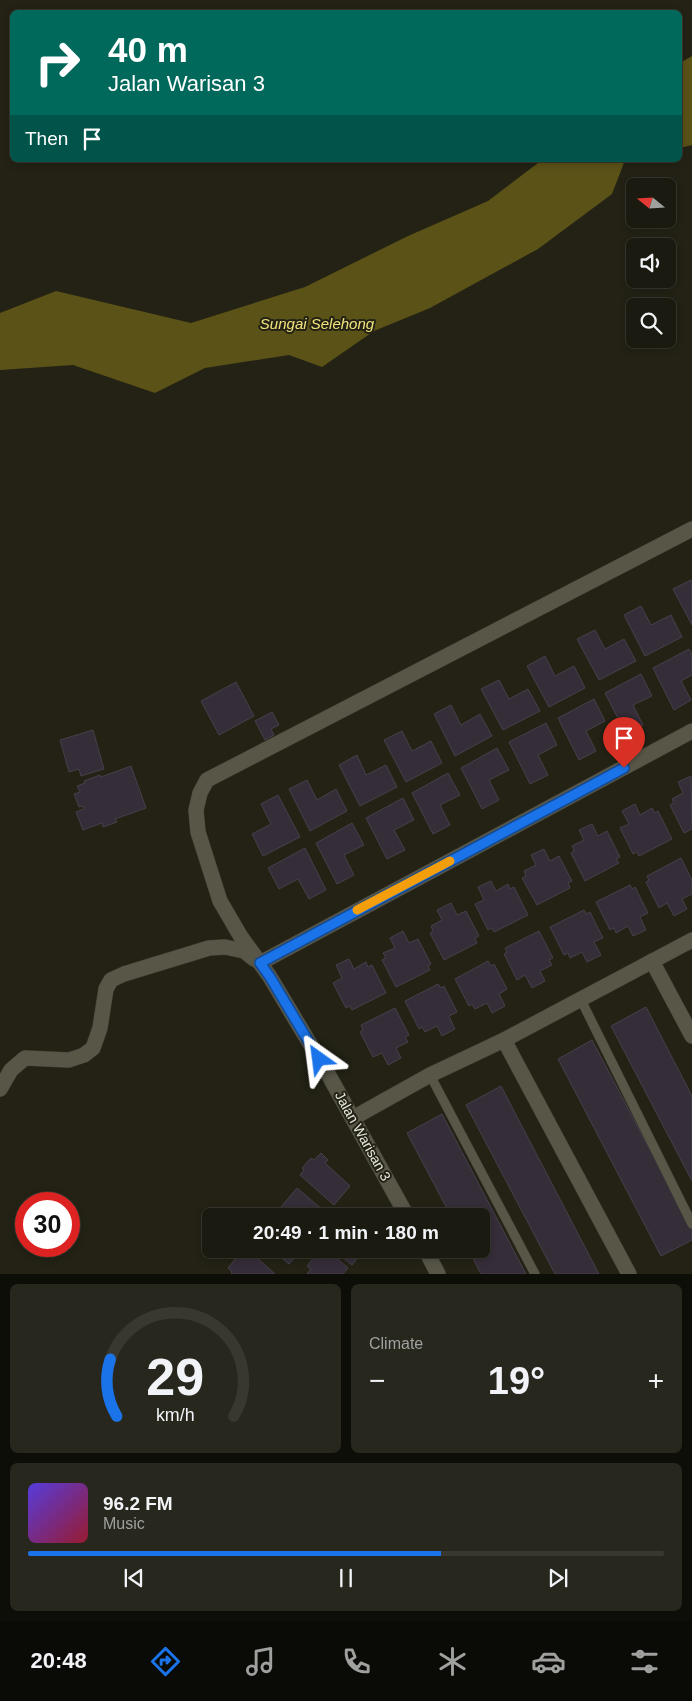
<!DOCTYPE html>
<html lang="en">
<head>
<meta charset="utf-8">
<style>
  :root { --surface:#1a1a10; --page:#27271e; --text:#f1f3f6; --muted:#9fa19f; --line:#383830; --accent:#1a73e8 }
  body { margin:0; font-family:Arial,sans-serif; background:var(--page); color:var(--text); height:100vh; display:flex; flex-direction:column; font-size:19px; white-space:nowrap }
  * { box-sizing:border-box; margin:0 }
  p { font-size:16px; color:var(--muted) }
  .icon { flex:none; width:28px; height:28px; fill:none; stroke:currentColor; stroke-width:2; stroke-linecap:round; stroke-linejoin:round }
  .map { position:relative; height:1274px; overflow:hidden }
  .panel { display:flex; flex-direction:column; gap:10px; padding:10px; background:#0e0e09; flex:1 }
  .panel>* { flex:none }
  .banner { position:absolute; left:10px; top:10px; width:672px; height:152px; border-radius:8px; box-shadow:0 2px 8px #0003,0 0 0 1px var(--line); background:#00695c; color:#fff; overflow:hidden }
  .needle { width:32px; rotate:288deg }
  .fabs { position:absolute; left:626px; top:178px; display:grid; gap:10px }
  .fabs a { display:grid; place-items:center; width:50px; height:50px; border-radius:8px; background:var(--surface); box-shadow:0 2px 8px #0003,0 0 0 1px var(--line); font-size:25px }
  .speed { position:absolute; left:15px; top:1192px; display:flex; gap:10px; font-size:25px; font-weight:700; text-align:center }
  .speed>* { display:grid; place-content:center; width:65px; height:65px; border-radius:50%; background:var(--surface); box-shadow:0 2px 8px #0003,0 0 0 1px var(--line); line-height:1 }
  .speed .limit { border:8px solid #d22; background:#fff; color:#111 }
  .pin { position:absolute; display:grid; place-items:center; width:42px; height:42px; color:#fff; margin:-51px -21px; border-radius:50% 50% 50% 0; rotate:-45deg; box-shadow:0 0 5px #0007 }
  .pin .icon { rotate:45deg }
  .me { position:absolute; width:55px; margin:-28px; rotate:329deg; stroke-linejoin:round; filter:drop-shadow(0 0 4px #0008) }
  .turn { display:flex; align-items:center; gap:18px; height:105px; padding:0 15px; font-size:22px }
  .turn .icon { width:65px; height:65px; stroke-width:2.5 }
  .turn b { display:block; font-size:35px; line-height:42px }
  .then { display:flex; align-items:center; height:48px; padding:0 15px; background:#0003; gap:10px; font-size:19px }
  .big { font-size:38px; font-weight:600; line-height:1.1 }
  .panel .card { flex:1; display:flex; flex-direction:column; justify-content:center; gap:8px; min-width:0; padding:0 18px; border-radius:8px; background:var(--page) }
  .panel .dial { align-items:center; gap:0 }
  .dial svg { height:130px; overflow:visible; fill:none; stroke:var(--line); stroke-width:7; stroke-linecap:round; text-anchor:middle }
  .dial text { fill:var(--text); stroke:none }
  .song { display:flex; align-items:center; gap:15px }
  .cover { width:60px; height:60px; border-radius:8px; background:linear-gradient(135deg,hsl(250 70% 55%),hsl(350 70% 35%)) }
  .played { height:5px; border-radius:2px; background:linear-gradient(90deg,var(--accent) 65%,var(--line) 65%) }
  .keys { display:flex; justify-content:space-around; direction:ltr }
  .heat { display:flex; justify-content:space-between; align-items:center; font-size:28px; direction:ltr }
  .panel .tiles { flex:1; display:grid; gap:10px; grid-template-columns:1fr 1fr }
  .card:last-child { grid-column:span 2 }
  .trip { position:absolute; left:202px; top:1208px; width:288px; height:50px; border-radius:8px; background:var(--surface); box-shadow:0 2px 8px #0003,0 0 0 1px var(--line); font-weight:600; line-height:50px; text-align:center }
  .tabs { display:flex; height:80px; justify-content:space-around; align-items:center; background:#0a0a06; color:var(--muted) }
  .tabs .icon { width:35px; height:35px }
  .tabs .on { color:var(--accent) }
  .tabs b { font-size:22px; color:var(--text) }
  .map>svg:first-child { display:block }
</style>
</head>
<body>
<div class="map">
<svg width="692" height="1274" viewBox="0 0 692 1274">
  <rect width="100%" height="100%" fill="#232215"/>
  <g fill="#5a5217">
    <path d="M 692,56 L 692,145 L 680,148 L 680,63 Z"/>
    <path d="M 542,160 L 625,160 L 612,194 L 538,249 L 430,308 L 374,331 L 322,367 L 289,355 L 205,368 L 155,393 L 73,365 L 0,370 L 0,313 L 56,291 L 191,323 L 305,287 L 408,236 L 488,201 Z"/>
  </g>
  <g fill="#352d38" stroke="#483f4b">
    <path d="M 691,580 L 692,582 L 692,625 L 673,589 Z"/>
    <path d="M 641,606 L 651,625 L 671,615 L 682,637 L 645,656 L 624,615 Z"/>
    <path d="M 595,630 L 605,649 L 624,639 L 636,661 L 599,680 L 577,639 Z"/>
    <path d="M 689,649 L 692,654 L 692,675 L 681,681 L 691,700 L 674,710 L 653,668 Z"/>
    <path d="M 545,656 L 555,676 L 574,666 L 585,688 L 549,707 L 527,666 Z"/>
    <path d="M 641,674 L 652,696 L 633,705 L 643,725 L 626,734 L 605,693 Z"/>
    <path d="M 499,680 L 509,699 L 528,689 L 540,711 L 503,730 L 481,689 Z"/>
    <path d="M 236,682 L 254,716 L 219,735 L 201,701 Z"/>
    <path d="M 594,699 L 605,721 L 586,731 L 596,751 L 579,760 L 558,718 Z"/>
    <path d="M 451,705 L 461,725 L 480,714 L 492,736 L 455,756 L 434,714 Z"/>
    <path d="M 272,712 L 279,725 L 271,729 L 274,735 L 265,740 L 255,721 Z"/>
    <path d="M 546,723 L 557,745 L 538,755 L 548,775 L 530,784 L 509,742 Z"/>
    <path d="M 93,730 L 104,769 L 81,776 L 79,769 L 69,772 L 60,740 Z"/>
    <path d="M 402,731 L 412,751 L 431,741 L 442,763 L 406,782 L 384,740 Z"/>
    <path d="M 497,748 L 509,770 L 489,780 L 499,800 L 482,809 L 461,768 Z"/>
    <path d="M 357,755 L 366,775 L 386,765 L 397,787 L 360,806 L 339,765 Z"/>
    <path d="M 131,766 L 146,808 L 115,819 L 117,822 L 103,827 L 102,823 L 83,830 L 76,812 L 84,809 L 83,806 L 79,807 L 74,794 L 80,792 L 77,786 L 85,783 L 84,781 L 100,775 L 101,777 Z"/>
    <path d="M 448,773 L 460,795 L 440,805 L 450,825 L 433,834 L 412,793 Z"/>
    <path d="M 691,776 L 692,829 L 684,833 L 670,805 L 674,803 L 672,799 L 683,793 L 678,782 Z"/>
    <path d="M 307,780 L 317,800 L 336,789 L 347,811 L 310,831 L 289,789 Z"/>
    <path d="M 278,795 L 300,837 L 263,856 L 252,834 L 271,824 L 261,804 Z"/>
    <path d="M 403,798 L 414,820 L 394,830 L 405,850 L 387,859 L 366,818 Z"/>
    <path d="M 635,804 L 640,815 L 652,808 L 655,813 L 658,811 L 672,839 L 639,856 L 637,852 L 633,854 L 620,828 L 629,824 L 622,811 Z"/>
    <path d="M 352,823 L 364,845 L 344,855 L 354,875 L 337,884 L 316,843 Z"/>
    <path d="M 592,824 L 598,836 L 607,831 L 620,857 L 616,859 L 619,863 L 585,881 L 571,853 L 574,851 L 572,846 L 584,840 L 579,830 Z"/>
    <path d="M 305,848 L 326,890 L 309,899 L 298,879 L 279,889 L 268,868 Z"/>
    <path d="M 544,849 L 550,861 L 559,856 L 572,881 L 568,883 L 570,888 L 537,905 L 522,878 L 526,876 L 524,871 L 536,865 L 531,855 Z"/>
    <path d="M 681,858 L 692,880 L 692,894 L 682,899 L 687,909 L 674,916 L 667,903 L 659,908 L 646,882 L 649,880 L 647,876 Z"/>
    <path d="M 491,881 L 496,891 L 508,884 L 510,889 L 514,887 L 528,915 L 494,932 L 492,928 L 488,930 L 475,904 L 484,900 L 478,887 Z"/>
    <path d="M 630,885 L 632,889 L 635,887 L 648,913 L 640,917 L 646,930 L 633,936 L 628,926 L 616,933 L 614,928 L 610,930 L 596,902 Z"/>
    <path d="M 451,903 L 457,915 L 466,911 L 479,936 L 475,938 L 477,943 L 444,960 L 430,933 L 433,931 L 431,926 L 442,920 L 437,910 Z"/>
    <path d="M 584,910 L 586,914 L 590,912 L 603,938 L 594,942 L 601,955 L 587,962 L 582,952 L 570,958 L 568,953 L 564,955 L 550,927 Z"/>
    <path d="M 403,931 L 409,943 L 418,939 L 431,964 L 428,966 L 430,970 L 396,987 L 382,960 L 386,958 L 383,953 L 395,948 L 390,938 Z"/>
    <path d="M 539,931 L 553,958 L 549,960 L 552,965 L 540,971 L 545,981 L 532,988 L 525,975 L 517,980 L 504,954 L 507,952 L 505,948 Z"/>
    <path d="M 349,959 L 354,969 L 366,962 L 368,967 L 372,965 L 386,993 L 352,1010 L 350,1006 L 346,1008 L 333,983 L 342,978 L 336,965 Z"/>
    <path d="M 488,961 L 491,966 L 494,964 L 507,989 L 499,994 L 505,1006 L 492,1013 L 487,1003 L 475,1009 L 472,1004 L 469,1006 L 455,979 Z"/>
    <path d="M 438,984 L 441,988 L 444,986 L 457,1012 L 449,1016 L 455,1029 L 442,1036 L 437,1026 L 425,1032 L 422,1027 L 419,1029 L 405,1001 Z"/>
    <path d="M 646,1007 L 692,1096 L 692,1181 L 611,1026 Z"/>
    <path d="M 395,1008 L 409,1035 L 405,1037 L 408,1042 L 396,1048 L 401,1058 L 388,1065 L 382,1053 L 373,1057 L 360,1032 L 363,1030 L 361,1025 Z"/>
    <path d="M 592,1040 L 692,1230 L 692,1240 L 661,1256 L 558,1059 Z"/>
    <path d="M 501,1086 L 599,1274 L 555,1274 L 466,1105 Z"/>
    <path d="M 442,1114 L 526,1274 L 481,1274 L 468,1249 L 481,1249 L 481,1216 L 451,1216 L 407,1133 Z"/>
    <path d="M 321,1153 L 328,1160 L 325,1163 L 350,1186 L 334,1205 L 300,1175 L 304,1170 L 302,1168 L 311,1158 L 314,1160 Z"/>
    <path d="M 297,1188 L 330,1216 L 289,1216 L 280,1208 Z"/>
    <path d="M 236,1249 L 247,1249 L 275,1274 L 231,1274 L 232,1272 L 228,1268 L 237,1257 L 232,1253 Z"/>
    <path d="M 271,1249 L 302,1249 L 289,1264 Z"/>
    <path d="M 321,1249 L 326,1249 L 348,1268 L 343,1274 L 307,1274 L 311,1269 L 307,1266 Z"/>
    <path d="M 332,1249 L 365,1249 L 352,1265 Z"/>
  </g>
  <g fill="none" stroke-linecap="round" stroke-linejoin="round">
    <g stroke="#3d3c33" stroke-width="10">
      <g id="service">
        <path d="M 581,1000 L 692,1224"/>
        <path d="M 430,1075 L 535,1274"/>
      </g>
    </g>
    <g stroke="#3d3c33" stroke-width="16">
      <g id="minor">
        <path d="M 652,961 L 692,1036"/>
        <path d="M 260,963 L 241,937 L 220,901 L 198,832 L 196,810 L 200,793 L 207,780 L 692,529"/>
        <path d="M 504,1040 L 629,1274"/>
        <path d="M 0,1089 L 11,1070 L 25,1058 L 69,1060 L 84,1055 L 93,1048 L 100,1028 L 106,989 L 111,980 L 124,974 L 209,948 L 225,947 L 244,951 L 254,959"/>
        <path d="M 353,1118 L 430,1075 L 504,1040 L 692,940"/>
        <path d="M 407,1216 L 328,1074 L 270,977 L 260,963 L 692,731"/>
        <path d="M 425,1249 L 438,1274"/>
      </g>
    </g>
    <use href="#service" stroke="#575647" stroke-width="9"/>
    <use href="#minor" stroke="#575647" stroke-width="15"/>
  </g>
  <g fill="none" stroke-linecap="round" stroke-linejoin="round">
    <g stroke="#114b97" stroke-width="12">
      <path id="route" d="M 319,1059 L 270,977 L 260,963 L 624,768"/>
    </g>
    <use href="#route" stroke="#1a73e8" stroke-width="9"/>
    <path stroke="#f59e0b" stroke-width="9" d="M 357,910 L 450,861"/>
  </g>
  <g text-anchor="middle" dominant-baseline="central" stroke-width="4" stroke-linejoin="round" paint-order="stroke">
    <g font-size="14" fill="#e9e8df" stroke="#232215">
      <text transform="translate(363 1136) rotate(61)">Jalan Warisan 3</text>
    </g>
    <g font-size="15" font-style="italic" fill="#f2e47b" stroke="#232215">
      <text x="317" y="323">Sungai Selehong</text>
    </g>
  </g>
</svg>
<div class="fabs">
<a><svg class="needle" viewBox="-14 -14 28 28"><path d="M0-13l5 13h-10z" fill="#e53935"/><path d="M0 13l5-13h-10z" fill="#9fa19f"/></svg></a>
<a><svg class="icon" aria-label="sound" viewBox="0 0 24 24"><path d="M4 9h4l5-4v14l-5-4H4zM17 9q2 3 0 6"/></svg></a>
<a><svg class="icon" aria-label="search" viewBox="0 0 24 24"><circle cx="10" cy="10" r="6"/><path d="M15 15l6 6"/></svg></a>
</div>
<div class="speed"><div class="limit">30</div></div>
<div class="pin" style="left:624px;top:768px;background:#d93025"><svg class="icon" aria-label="arrive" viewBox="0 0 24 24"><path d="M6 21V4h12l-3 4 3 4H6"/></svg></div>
<svg class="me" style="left:319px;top:1059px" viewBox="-20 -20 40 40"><path d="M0-17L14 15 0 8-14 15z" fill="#1a73e8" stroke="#fff" stroke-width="4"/></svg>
<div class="trip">20:49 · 1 min · 180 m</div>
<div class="banner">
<div class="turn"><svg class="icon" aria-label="right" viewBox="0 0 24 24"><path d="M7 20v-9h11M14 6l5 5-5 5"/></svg><div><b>40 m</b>Jalan Warisan 3</div></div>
<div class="then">Then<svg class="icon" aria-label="arrive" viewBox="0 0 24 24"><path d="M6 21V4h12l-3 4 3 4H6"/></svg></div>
</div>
</div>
<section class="panel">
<div class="tiles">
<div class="card dial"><svg viewBox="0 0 100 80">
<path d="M14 69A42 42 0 1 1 86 69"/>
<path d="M14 69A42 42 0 0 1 10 34" stroke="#1a73e8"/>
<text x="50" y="56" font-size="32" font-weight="700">29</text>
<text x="50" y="72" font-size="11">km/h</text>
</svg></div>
<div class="card"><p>Climate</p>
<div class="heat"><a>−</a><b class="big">19°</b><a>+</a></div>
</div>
<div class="card">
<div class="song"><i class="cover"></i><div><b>96.2 FM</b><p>Music</p></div></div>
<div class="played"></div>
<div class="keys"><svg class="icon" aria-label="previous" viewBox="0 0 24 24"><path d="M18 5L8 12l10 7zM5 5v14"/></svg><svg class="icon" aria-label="pause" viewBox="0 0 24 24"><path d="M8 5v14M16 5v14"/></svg><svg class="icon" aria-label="next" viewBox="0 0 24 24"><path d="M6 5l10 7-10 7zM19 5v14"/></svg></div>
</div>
</div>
</section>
<nav class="tabs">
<b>20:48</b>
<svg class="icon on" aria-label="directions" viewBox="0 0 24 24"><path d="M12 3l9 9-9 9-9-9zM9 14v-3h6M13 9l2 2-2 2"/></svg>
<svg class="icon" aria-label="music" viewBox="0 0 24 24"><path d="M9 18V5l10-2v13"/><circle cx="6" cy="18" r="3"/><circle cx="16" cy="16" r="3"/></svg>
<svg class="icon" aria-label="phone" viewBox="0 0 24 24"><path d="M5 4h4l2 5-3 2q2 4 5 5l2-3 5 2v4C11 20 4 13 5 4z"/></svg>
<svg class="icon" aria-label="climate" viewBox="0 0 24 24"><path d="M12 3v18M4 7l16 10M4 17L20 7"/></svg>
<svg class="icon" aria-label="car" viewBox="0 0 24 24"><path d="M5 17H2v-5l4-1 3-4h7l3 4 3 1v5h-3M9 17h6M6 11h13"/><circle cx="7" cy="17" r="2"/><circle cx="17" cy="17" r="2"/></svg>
<svg class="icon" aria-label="filters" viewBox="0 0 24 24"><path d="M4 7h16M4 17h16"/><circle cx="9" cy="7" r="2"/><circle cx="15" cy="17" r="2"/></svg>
</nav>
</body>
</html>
